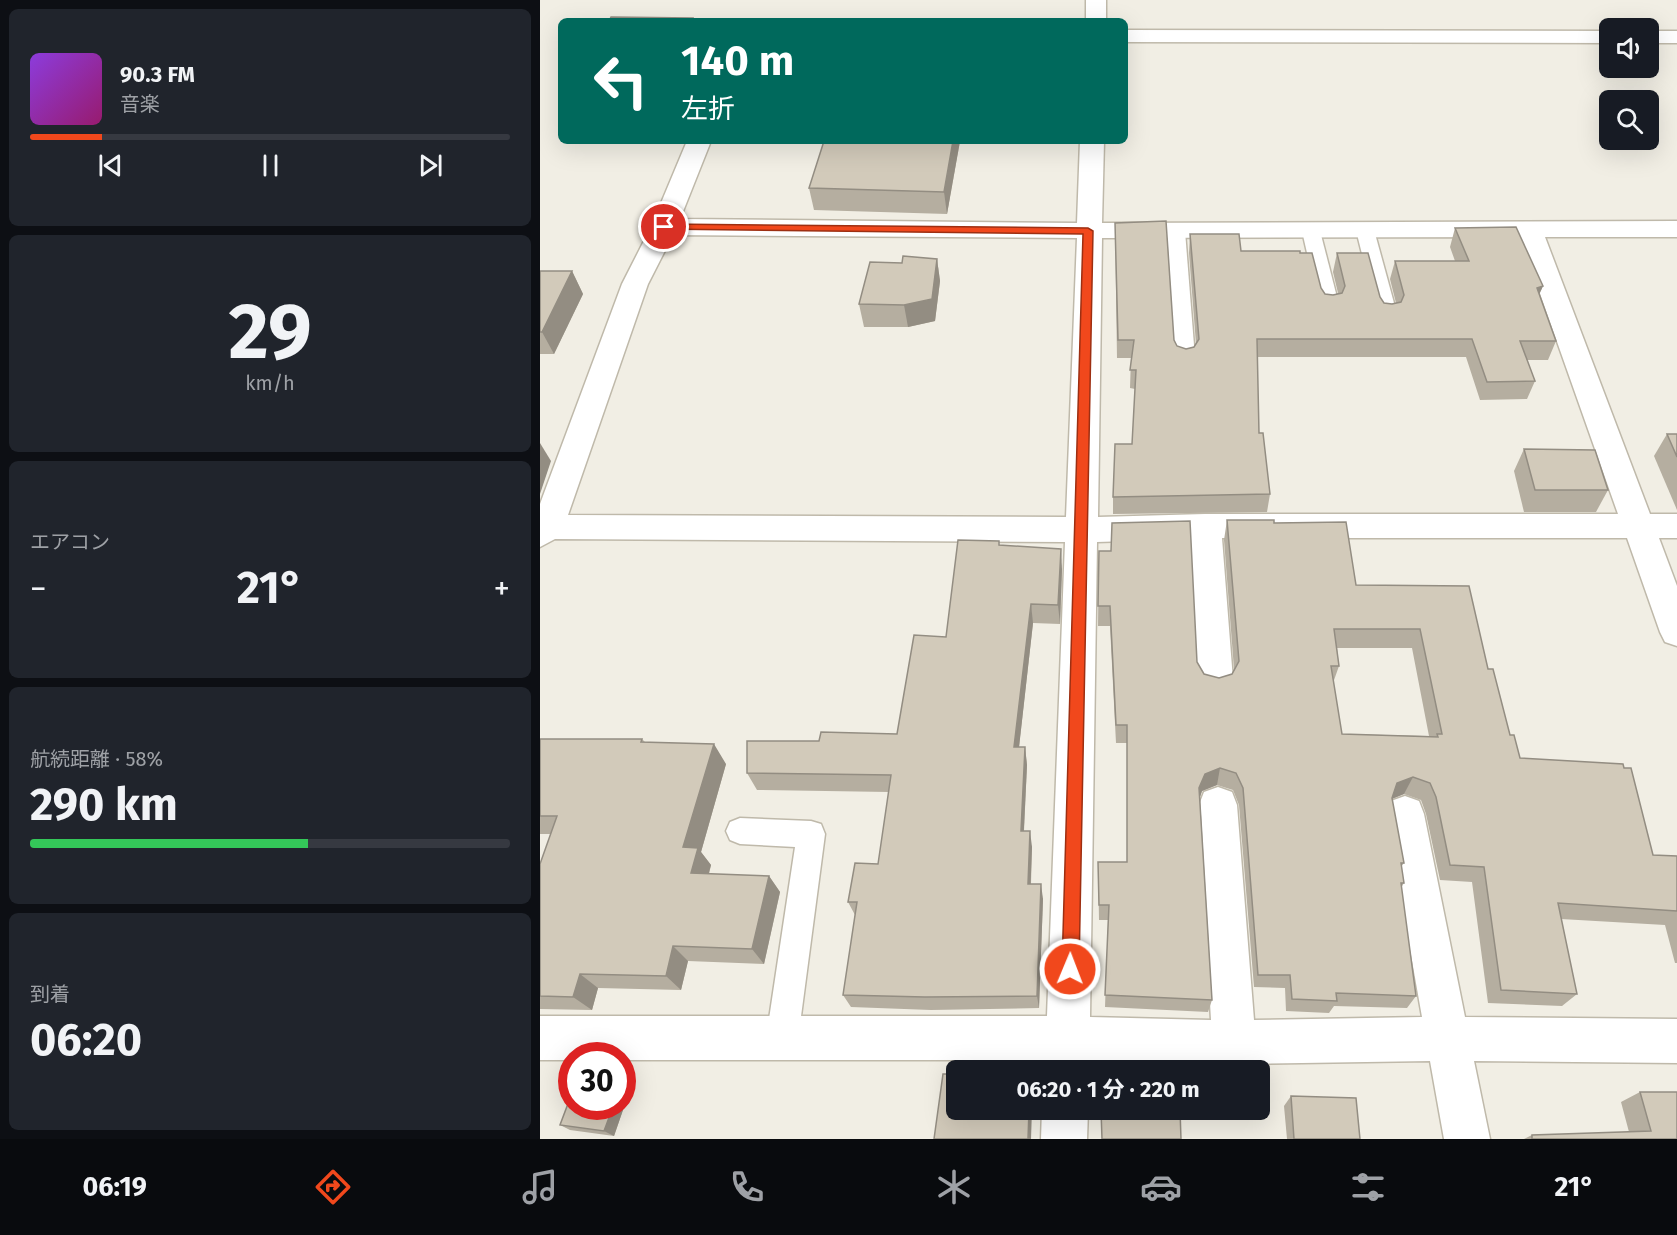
<!DOCTYPE html>
<html lang="ja">
<head>
<meta charset="utf-8">
<style>
  :root { --surface:#171b24; --page:#20242c; --text:#f1f3f6; --muted:#9ea1a6; --line:#363941; --accent:#f1481c }
  body { margin:0; font-family:"Fira Sans","Noto Sans JP",sans-serif; background:var(--page); color:var(--text); height:100vh; display:flex; flex-direction:column; font-size:22px; white-space:nowrap }
  * { box-sizing:border-box; margin:0 }
  p { font-size:20px; color:var(--muted) }
  .icon { flex:none; width:33px; height:33px; fill:none; stroke:currentColor; stroke-width:2; stroke-linecap:round; stroke-linejoin:round }
  .map { position:relative; flex:1; overflow:hidden }
  .details { display:flex; flex-direction:column; gap:9px; padding:9px; background:#0d0f14; width:540px }
  .details>* { flex:none }
  .hud { position:absolute; left:18px; top:18px; width:570px; height:126px; border-radius:9px; box-shadow:0 6px 24px #0002; background:#00695c; color:#fff; overflow:hidden }
  .buttons { position:absolute; left:1059px; top:18px; display:grid; gap:12px }
  .buttons a { display:grid; place-items:center; width:60px; height:60px; border-radius:9px; background:var(--surface); box-shadow:0 6px 24px #0002; font-size:30px }
  .speed { position:absolute; left:18px; top:1042px; display:flex; gap:12px; font-size:30px; font-weight:700; text-align:center }
  .speed>* { display:grid; place-content:center; width:78px; height:78px; border-radius:50%; background:var(--surface); box-shadow:0 6px 24px #0002; line-height:1 }
  .speed .limit { border:9px solid #d22; background:#fff; color:#111 }
  .pin { position:absolute; display:grid; place-items:center; width:51px; height:51px; color:#fff; margin:-26px; border:3px solid #fff; border-radius:50%; box-shadow:0 2px 6px #0007 }
  .me { position:absolute; width:66px; margin:-33px; rotate:1deg; stroke-linejoin:round; filter:drop-shadow(0 0 4px #0008) }
  .turn { display:flex; align-items:center; gap:21px; height:126px; padding:0 24px; font-size:27px }
  .turn .icon { width:78px; height:78px; stroke-width:2.5 }
  .turn b { display:block; font-size:42px; line-height:51px }
  .big { font-size:45px; font-weight:700; line-height:1.1 }
  .details .card { flex:1; display:flex; flex-direction:column; justify-content:center; gap:9px; min-width:0; padding:0 21px; border-radius:9px; background:var(--page) }
  .details .dial { align-items:center; gap:0 }
  .dial b { font-size:78px; line-height:1 }
  .song { display:flex; align-items:center; gap:18px }
  .cover { width:72px; height:72px; border-radius:9px; background:linear-gradient(135deg,hsl(270 70% 55%),hsl(320 70% 35%)) }
  .played { height:6px; border-radius:3px; background:linear-gradient(90deg,var(--accent) 15%,var(--line) 15%) }
  .keys { display:flex; justify-content:space-around; direction:ltr }
  .heat { display:flex; justify-content:space-between; align-items:center; font-size:33px; direction:ltr }
  .charge { height:9px; border-radius:4px; background:linear-gradient(90deg,#34c759 58%,var(--line) 0) }
  .trip { position:absolute; left:406px; top:1060px; width:324px; height:60px; border-radius:9px; background:var(--surface); box-shadow:0 6px 24px #0002; font-weight:700; line-height:60px; text-align:center }
  .tabs { display:flex; height:96px; justify-content:space-around; align-items:center; background:#090b0e; color:var(--muted) }
  .tabs .icon { width:42px; height:42px }
  .tabs .current { color:var(--accent) }
  .tabs b { font-size:27px; color:var(--text) }
  main { display:flex; flex:1; min-height:0 }
  .map>svg:first-child { display:block }
</style>
</head>
<body>
<main>
<section class="details">
<div class="card">
<div class="song"><i class="cover"></i><div><b>90.3 FM</b><p>音楽</p></div></div>
<div class="played"></div>
<div class="keys"><svg class="icon" aria-label="previous" viewBox="0 0 24 24"><path d="M18 5L8 12l10 7zM5 5v14"/></svg><svg class="icon" aria-label="pause" viewBox="0 0 24 24"><path d="M8 5v14M16 5v14"/></svg><svg class="icon" aria-label="next" viewBox="0 0 24 24"><path d="M6 5l10 7-10 7zM19 5v14"/></svg></div>
</div>
<div class="card dial"><b>29</b><p>km/h</p></div>
<div class="card"><p>エアコン</p>
<div class="heat"><a>−</a><b class="big">21°</b><a>+</a></div>
</div>
<div class="card"><p>航続距離 · 58%</p><b class="big">290 km</b><div class="charge"></div></div>
<div class="card"><p>到着</p><b class="big">06:20</b></div>
</section>
<div class="map">
<svg width="1137" height="1139" viewBox="0 0 1137 1139">
  <rect width="100%" height="100%" fill="#f1eee4"/>
  <g fill="none" stroke-linecap="round" stroke-linejoin="round">
    <g stroke="#bfb9aa" stroke-width="3">
      <g id="service">
        <path d="M 825,224 L 831,226 L 834,230 L 857,314 L 854,319 L 847,320 L 840,319 L 837,314 L 816,230 L 819,226 Z"/>
        <path d="M 636,225 L 642,227 L 645,231 L 655,358 L 652,363 L 645,365 L 638,363 L 635,358 L 627,231 L 630,227 Z"/>
        <path d="M 771,225 L 777,227 L 780,231 L 799,305 L 796,310 L 789,311 L 782,310 L 779,305 L 762,231 L 765,227 Z"/>
        <path d="M 200,818 L 271,821 L 281,824 L 285,834 L 258,1039 L 253,1050 L 242,1055 L 231,1050 L 226,1039 L 255,847 L 200,844 L 190,840 L 186,831 L 190,822 Z"/>
      </g>
    </g>
    <g stroke="#bfb9aa" stroke-width="3">
      <g id="minor">
        <rect x="546" y="0" width="20" height="21"/>
        <path d="M 585,30 L 1070,31 L 1070,43 L 585,42 Z"/>
        <rect x="1108" y="31" width="29" height="12"/>
        <path d="M 147,141 L 171,141 L 140,219 L 537,223 L 540,141 L 564,141 L 562,223 L 1137,221 L 1137,237 L 1005,237 L 1110,514 L 1137,514 L 1137,538 L 1119,538 L 1137,586 L 1137,646 L 1125,642 L 1120,632 L 1087,538 L 682,538 L 693,680 L 688,691 L 675,695 L 662,691 L 657,680 L 650,539 L 557,542 L 550,1017 L 671,1020 L 659,805 L 664,792 L 678,787 L 692,792 L 697,805 L 714,1020 L 882,1017 L 846,814 L 851,801 L 865,796 L 879,801 L 884,814 L 925,1017 L 1137,1019 L 1137,1063 L 934,1061 L 950,1139 L 904,1139 L 890,1061 L 694,1064 L 549,1060 L 549,1071 L 505,1071 L 505,1060 L 82,1060 L 82,1056 L 32,1056 L 32,1060 L 0,1060 L 0,1016 L 507,1016 L 525,542 L 15,539 L 0,547 L 0,504 L 82,284 L 111,227 ZM 133,235 L 537,238 L 526,517 L 28,515 L 108,284 ZM 980,237 L 1078,514 L 665,514 L 558,517 L 562,238 Z"/>
        <path d="M 502,1110 L 548,1110 L 547,1139 L 501,1139 Z"/>
      </g>
    </g>
    <use href="#service" fill="#fff" fill-rule="evenodd"/>
    <use href="#minor" fill="#fff" fill-rule="evenodd"/>
  </g>
  <g fill="#b5aea0" fill-rule="evenodd">
    <path d="M 420,141 L 407,214 L 274,210 L 269,188 Z"/>
    <path d="M 575,223 L 637,346 L 646,349 L 654,347 L 656,344 L 649,253 L 650,234 L 701,251 L 760,253 L 781,288 L 785,294 L 793,295 L 798,293 L 793,272 L 797,253 L 840,297 L 844,303 L 852,304 L 856,303 L 850,279 L 855,261 L 915,261 L 910,247 L 915,228 L 1003,286 L 999,294 L 1016,341 L 1008,360 L 987,360 L 995,381 L 987,399 L 940,400 L 926,357 L 717,357 L 719,433 L 730,494 L 727,512 L 573,514 L 573,497 L 592,444 L 595,389 L 590,388 L 591,358 L 577,358 Z"/>
    <path d="M 397,259 L 400,281 L 395,321 L 368,327 L 324,327 L 319,304 L 362,263 Z"/>
    <path d="M 0,271 L 32,271 L 43,294 L 14,354 L 0,354 Z"/>
    <path d="M 1127,434 L 1137,434 L 1137,510 L 1114,456 Z"/>
    <path d="M 984,449 L 1068,490 L 1056,512 L 984,512 L 974,471 Z"/>
    <path d="M 687,520 L 734,523 L 816,585 L 948,669 L 970,735 L 980,758 L 1113,855 L 1137,856 L 1137,963 L 1135,963 L 1125,925 L 1021,919 L 1037,994 L 1022,1006 L 948,1003 L 932,882 L 900,880 L 886,814 L 881,800 L 864,794 L 852,799 L 864,863 L 861,867 L 864,883 L 861,888 L 876,996 L 867,1008 L 794,1006 L 789,1013 L 746,1011 L 745,988 L 714,987 L 699,805 L 693,790 L 677,785 L 662,791 L 660,797 L 672,1000 L 668,1012 L 565,1007 L 568,920 L 559,920 L 558,862 L 587,862 L 587,743 L 576,743 L 570,626 L 558,626 L 559,551 L 657,662 L 664,674 L 679,678 L 692,674 L 694,669 L 684,540 ZM 797,648 L 872,648 L 889,736 L 802,734 L 793,683 L 799,666 Z"/>
    <path d="M 459,545 L 522,569 L 520,624 L 493,623 L 479,747 L 485,747 L 487,765 L 484,831 L 492,847 L 491,884 L 503,899 L 499,1008 L 391,1010 L 311,1007 L 303,995 L 315,915 L 308,902 L 338,864 L 349,792 L 217,790 L 207,773 L 279,741 L 357,734 L 406,637 Z"/>
    <path d="M 0,739 L 102,739 L 105,742 L 186,764 L 161,852 L 171,865 L 169,874 L 229,876 L 240,892 L 224,964 L 148,961 L 141,990 L 58,988 L 52,1010 L 0,1009 L 0,864 L 11,834 L 0,834 Z"/>
    <path d="M 84,1075 L 93,1081 L 74,1136 L 30,1130 L 20,1125 Z"/>
    <path d="M 1100,1092 L 1137,1139 L 984,1139 L 992,1135 L 1089,1132 L 1081,1102 Z"/>
    <path d="M 751,1096 L 820,1139 L 747,1139 L 744,1106 Z"/>
  </g>
  <g fill="#938d82">
    <path d="M 413,141 L 420,141 L 407,214 L 404,192 Z"/>
    <path d="M 397,259 L 400,281 L 395,321 L 368,327 L 364,305 Z"/>
    <path d="M 32,271 L 43,294 L 14,354 L 2,332 Z"/>
    <path d="M 1003,286 L 995,304 L 997,288 Z"/>
    <path d="M 0,443 L 11,461 L 0,494 Z"/>
    <path d="M 521,549 L 522,569 L 520,624 L 518,605 Z"/>
    <path d="M 491,604 L 493,623 L 477,765 L 474,747 Z"/>
    <path d="M 174,744 L 186,764 L 161,852 L 171,865 L 164,890 L 151,873 L 143,847 Z"/>
    <path d="M 485,747 L 487,765 L 483,847 L 481,831 Z"/>
    <path d="M 680,768 L 677,785 L 662,791 L 657,805 L 659,788 L 665,774 Z"/>
    <path d="M 873,777 L 864,794 L 849,800 L 857,783 Z"/>
    <path d="M 490,831 L 492,847 L 490,899 L 488,884 Z"/>
    <path d="M 229,876 L 240,892 L 224,964 L 212,949 Z"/>
    <path d="M 501,884 L 503,899 L 499,1008 L 497,996 Z"/>
    <path d="M 133,946 L 148,961 L 141,990 L 126,976 Z"/>
    <path d="M 40,974 L 58,988 L 52,1010 L 33,997 Z"/>
    <path d="M 84,1075 L 93,1081 L 74,1136 L 64,1131 L 73,1107 L 82,1107 L 82,1080 Z"/>
    <path d="M 489,1110 L 492,1110 L 491,1139 L 488,1139 Z"/>
  </g>
  <g fill="#d2caba" stroke="#938d82" stroke-width="1.5" fill-rule="evenodd">
    <path d="M 71,17 L 153,18 L 152,21 L 69,21 Z"/>
    <path d="M 284,141 L 413,141 L 404,192 L 269,188 Z"/>
    <path d="M 626,221 L 634,340 L 637,346 L 646,349 L 654,347 L 659,339 L 650,234 L 699,234 L 701,251 L 760,251 L 760,253 L 772,253 L 781,288 L 785,294 L 793,295 L 802,293 L 805,286 L 797,253 L 828,253 L 840,297 L 844,303 L 852,304 L 861,302 L 864,295 L 855,261 L 929,261 L 915,228 L 976,227 L 1003,286 L 997,288 L 1016,341 L 980,341 L 995,381 L 947,382 L 932,339 L 717,339 L 719,433 L 723,433 L 730,494 L 573,497 L 575,444 L 592,444 L 596,370 L 590,370 L 594,340 L 578,340 L 575,223 Z"/>
    <path d="M 363,256 L 397,259 L 392,299 L 364,305 L 319,304 L 330,262 L 362,263 Z"/>
    <path d="M 0,271 L 32,271 L 2,332 L 0,332 Z"/>
    <path d="M 1127,434 L 1137,434 L 1137,457 Z"/>
    <path d="M 984,449 L 1055,450 L 1068,490 L 995,490 Z"/>
    <path d="M 687,520 L 734,520 L 734,523 L 806,522 L 816,585 L 929,586 L 948,669 L 953,669 L 970,735 L 974,735 L 980,758 L 1083,764 L 1084,768 L 1091,768 L 1113,855 L 1137,856 L 1137,911 L 1018,903 L 1037,994 L 961,990 L 944,867 L 910,865 L 896,797 L 890,783 L 873,777 L 857,783 L 852,798 L 864,863 L 861,863 L 864,883 L 861,883 L 876,996 L 796,993 L 797,1001 L 752,999 L 750,975 L 718,975 L 703,788 L 696,773 L 680,768 L 665,774 L 659,788 L 672,1000 L 565,995 L 569,905 L 559,905 L 558,862 L 587,862 L 587,725 L 576,725 L 570,606 L 558,606 L 559,551 L 571,551 L 572,523 L 650,521 L 657,662 L 664,674 L 679,678 L 692,674 L 699,661 ZM 794,629 L 880,629 L 902,734 L 897,734 L 898,737 L 802,734 L 791,666 L 799,666 Z"/>
    <path d="M 418,540 L 459,541 L 459,545 L 521,549 L 518,605 L 491,604 L 474,747 L 485,747 L 481,831 L 490,831 L 488,884 L 501,884 L 497,996 L 385,997 L 303,995 L 317,902 L 308,902 L 315,863 L 338,864 L 351,775 L 207,773 L 207,741 L 279,741 L 281,732 L 357,734 L 374,635 L 406,637 Z"/>
    <path d="M 0,739 L 102,739 L 101,742 L 174,744 L 143,847 L 158,848 L 151,873 L 229,876 L 212,949 L 133,946 L 126,976 L 40,974 L 33,997 L 0,996 L 0,864 L 17,816 L 0,816 Z"/>
    <path d="M 403,1074 L 417,1074 L 417,1110 L 489,1110 L 488,1139 L 394,1139 Z"/>
    <path d="M 1100,1092 L 1137,1092 L 1137,1139 L 992,1139 L 992,1135 L 1111,1131 Z"/>
    <path d="M 32,1093 L 32,1107 L 73,1107 L 64,1131 L 20,1125 Z"/>
    <path d="M 751,1096 L 816,1098 L 820,1139 L 754,1139 Z"/>
    <path d="M 561,1110 L 640,1110 L 641,1139 L 562,1139 Z"/>
  </g>
  <path fill="#f1481c" stroke="#9d2f12" stroke-width="1.5" d="M 124,224 L 548,228 L 553,231 L 539,969 L 537,975 L 530,977 L 524,975 L 522,969 L 543,234 L 120,229 L 118,227 Z"/>
</svg>
<div class="buttons">
<a><svg class="icon" aria-label="sound" viewBox="0 0 24 24"><path d="M4 9h4l5-4v14l-5-4H4zM17 9q2 3 0 6"/></svg></a>
<a><svg class="icon" aria-label="search" viewBox="0 0 24 24"><circle cx="10" cy="10" r="6"/><path d="M15 15l6 6"/></svg></a>
</div>
<div class="speed"><div class="limit">30</div></div>
<div class="pin" style="left:124px;top:227px;background:#d93025"><svg class="icon" aria-label="arrive" viewBox="0 0 24 24"><path d="M6 21V4h12l-3 4 3 4H6"/></svg></div>
<svg class="me" style="left:530px;top:969px" viewBox="-20 -20 40 40"><circle r="17" fill="#f1481c" stroke="#fff" stroke-width="3"/><path d="M0-11L8 9 0 5-8 9z" fill="#fff"/></svg>
<div class="trip">06:20 · 1 分 · 220 m</div>
<div class="hud">
<div class="turn"><svg class="icon" aria-label="left" viewBox="0 0 24 24"><path d="M17 20v-9H6M10 6l-5 5 5 5"/></svg><div><b>140 m</b>左折</div></div>
</div>
</div>
</main>
<nav class="tabs">
<b>06:19</b>
<svg class="icon current" aria-label="directions" viewBox="0 0 24 24"><path d="M12 3l9 9-9 9-9-9zM9 14v-3h6M13 9l2 2-2 2"/></svg>
<svg class="icon" aria-label="music" viewBox="0 0 24 24"><path d="M9 18V5l10-2v13"/><circle cx="6" cy="18" r="3"/><circle cx="16" cy="16" r="3"/></svg>
<svg class="icon" aria-label="phone" viewBox="0 0 24 24"><path d="M5 4h4l2 5-3 2q2 4 5 5l2-3 5 2v4C11 20 4 13 5 4z"/></svg>
<svg class="icon" aria-label="climate" viewBox="0 0 24 24"><path d="M12 3v18M4 7l16 10M4 17L20 7"/></svg>
<svg class="icon" aria-label="car" viewBox="0 0 24 24"><path d="M5 17H2v-5l4-1 3-4h7l3 4 3 1v5h-3M9 17h6M6 11h13"/><circle cx="7" cy="17" r="2"/><circle cx="17" cy="17" r="2"/></svg>
<svg class="icon" aria-label="filters" viewBox="0 0 24 24"><path d="M4 7h16M4 17h16"/><circle cx="9" cy="7" r="2"/><circle cx="15" cy="17" r="2"/></svg>
<b>21°</b>
</nav>
</body>
</html>
